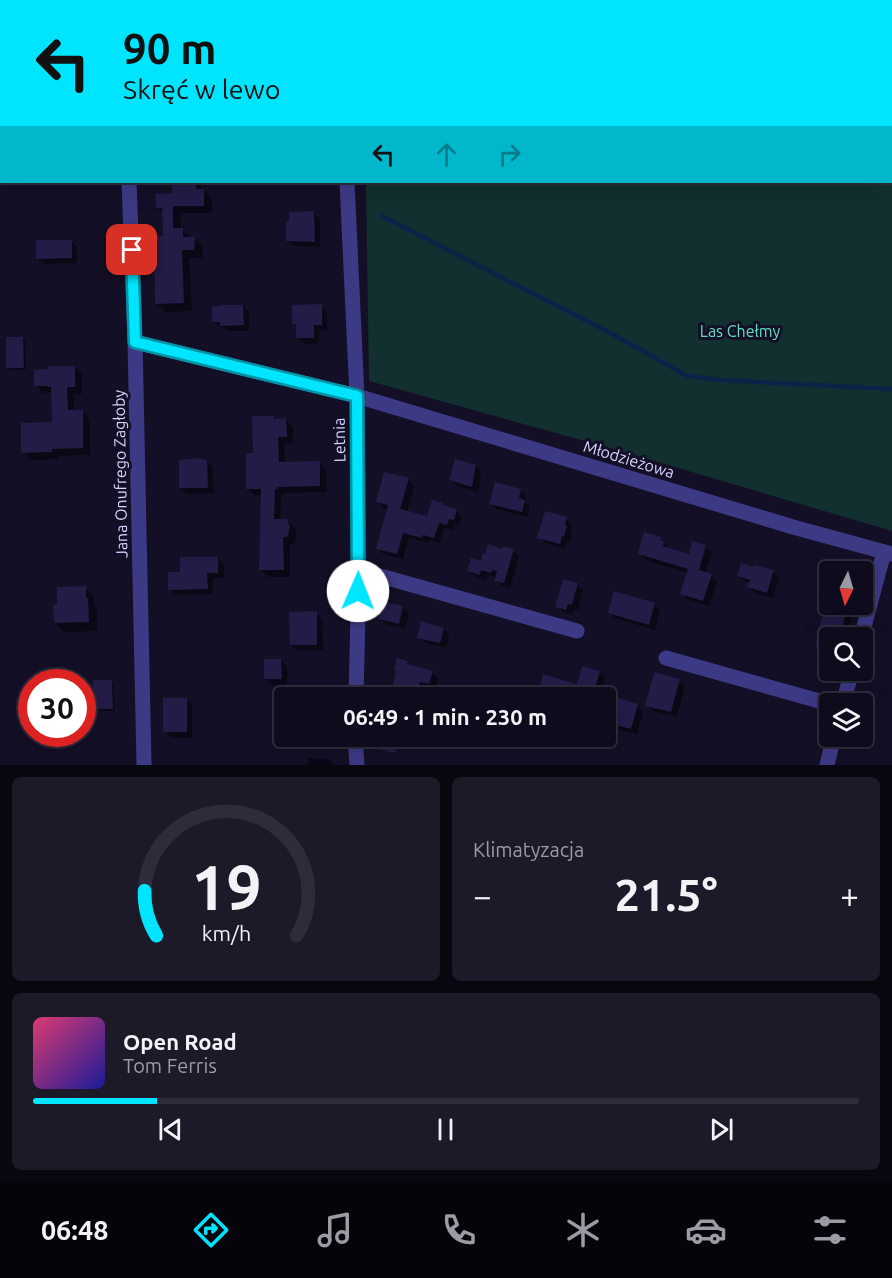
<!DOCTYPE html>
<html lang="pl">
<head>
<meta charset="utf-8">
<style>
  :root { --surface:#0e0b1c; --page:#1c1929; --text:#f1f3f6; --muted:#9b9ba3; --line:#2e2b3b; --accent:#00e5ff }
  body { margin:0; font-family:Ubuntu,sans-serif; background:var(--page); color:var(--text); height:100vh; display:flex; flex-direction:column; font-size:22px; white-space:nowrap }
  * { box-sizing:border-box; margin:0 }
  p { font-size:20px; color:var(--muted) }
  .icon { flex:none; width:33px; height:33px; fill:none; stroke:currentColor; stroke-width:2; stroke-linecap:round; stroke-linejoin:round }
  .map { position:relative; height:765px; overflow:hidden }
  .side { display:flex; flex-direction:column; gap:12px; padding:12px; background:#08060f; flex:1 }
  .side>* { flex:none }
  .top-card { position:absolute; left:0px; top:0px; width:892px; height:183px; box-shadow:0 6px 24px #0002,0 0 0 2px var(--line); background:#00e5ff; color:#111; overflow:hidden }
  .needle { width:39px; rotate:185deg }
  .controls { position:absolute; left:819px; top:561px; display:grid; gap:12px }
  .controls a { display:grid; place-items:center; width:54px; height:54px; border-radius:6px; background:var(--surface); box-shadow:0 6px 24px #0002,0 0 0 2px var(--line); font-size:30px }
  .speed { position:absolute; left:18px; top:669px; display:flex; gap:12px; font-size:30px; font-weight:700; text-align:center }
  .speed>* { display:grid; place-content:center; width:78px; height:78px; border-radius:50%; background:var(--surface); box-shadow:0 6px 24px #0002,0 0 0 2px var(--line); line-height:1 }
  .speed .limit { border:9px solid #d22; background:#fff; color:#111 }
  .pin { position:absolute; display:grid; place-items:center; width:51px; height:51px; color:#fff; margin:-26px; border-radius:12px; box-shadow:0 3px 9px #0006 }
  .me { position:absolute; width:66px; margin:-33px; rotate:1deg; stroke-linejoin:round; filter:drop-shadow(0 0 4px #0008) }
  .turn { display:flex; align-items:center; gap:21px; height:126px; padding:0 24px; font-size:27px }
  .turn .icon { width:78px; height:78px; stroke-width:2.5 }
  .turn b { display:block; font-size:42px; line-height:51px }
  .lanes { display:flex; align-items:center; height:57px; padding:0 24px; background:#0003; justify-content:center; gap:30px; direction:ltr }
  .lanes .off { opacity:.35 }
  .big { font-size:45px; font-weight:700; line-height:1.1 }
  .side .widget { flex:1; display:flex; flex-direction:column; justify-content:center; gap:9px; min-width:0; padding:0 21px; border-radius:9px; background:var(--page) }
  .side .dial { align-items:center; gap:0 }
  .dial svg { height:156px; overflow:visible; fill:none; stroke:var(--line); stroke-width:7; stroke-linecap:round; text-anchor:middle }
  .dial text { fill:var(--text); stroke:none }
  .song { display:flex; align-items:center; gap:18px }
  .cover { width:72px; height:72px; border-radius:9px; background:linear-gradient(135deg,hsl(340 70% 55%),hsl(240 70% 35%)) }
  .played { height:6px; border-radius:3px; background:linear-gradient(90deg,var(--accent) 15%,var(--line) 15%) }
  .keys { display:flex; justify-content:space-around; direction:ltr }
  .heat { display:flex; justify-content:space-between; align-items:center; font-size:33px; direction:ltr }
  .side .tiles { flex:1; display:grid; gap:12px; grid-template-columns:1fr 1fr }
  .widget:last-child { grid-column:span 2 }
  .trip { position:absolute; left:274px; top:687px; width:342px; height:60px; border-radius:6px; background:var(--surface); box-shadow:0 6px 24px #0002,0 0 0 2px var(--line); font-weight:700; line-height:60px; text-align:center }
  .dock { display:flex; height:96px; justify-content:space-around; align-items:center; background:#06040b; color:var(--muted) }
  .dock .icon { width:42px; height:42px }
  .dock .active { color:var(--accent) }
  .dock b { font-size:27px; color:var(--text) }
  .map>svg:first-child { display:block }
</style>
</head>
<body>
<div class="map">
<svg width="892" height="765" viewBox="0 0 892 765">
  <rect width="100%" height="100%" fill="#130f26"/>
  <path fill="#12302f" d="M 363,0 L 892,0 L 892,531 L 617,450 L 369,381 L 366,182 L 891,182 L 891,2 L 363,2 Z"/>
  <g fill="#0007">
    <path d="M 233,0 L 252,0 L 252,2 L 235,2 Z"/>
    <path d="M 299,0 L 323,0 L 323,2 L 301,2 Z"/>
    <path d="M 173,182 L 196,182 L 212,199 L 212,213 L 181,213 L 181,230 L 182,230 L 191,238 L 194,238 L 203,246 L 202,258 L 189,258 L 192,311 L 165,312 L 157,304 L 164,238 L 164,214 L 157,207 L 174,195 Z"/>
    <path d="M 314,213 L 320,219 L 320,247 L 293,246 L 287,240 Z"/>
    <path d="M 71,241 L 77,247 L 77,263 L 43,264 L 37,258 Z"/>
    <path d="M 243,306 L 249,312 L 249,331 L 228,331 L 223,327 L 219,327 L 213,321 Z"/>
    <path d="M 321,306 L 327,312 L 327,330 L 319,330 L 319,344 L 304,344 L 298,338 L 298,327 L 294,324 Z"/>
    <path d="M 23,338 L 25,341 L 26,370 L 10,370 L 8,367 Z"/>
    <path d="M 74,367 L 82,374 L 82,394 L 74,394 L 74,411 L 82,411 L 90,419 L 90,455 L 59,456 L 59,459 L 30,460 L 23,452 L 53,423 L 53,393 L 43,393 L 36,385 Z"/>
    <path d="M 274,417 L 276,420 L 286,420 L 293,427 L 293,443 L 284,443 L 285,463 L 319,463 L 326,469 L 327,492 L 283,493 L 283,495 L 281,495 L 280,520 L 287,520 L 294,527 L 297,535 L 294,544 L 290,544 L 290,577 L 268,577 L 261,570 L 263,495 L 255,496 L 248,489 L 255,454 Z"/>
    <path d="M 206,461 L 212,467 L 214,493 L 187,494 L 181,488 Z"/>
    <path d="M 476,466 L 481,472 L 478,492 L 457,486 L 451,480 Z"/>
    <path d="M 408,480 L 414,486 L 407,512 L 428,518 L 442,504 L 446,508 L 456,511 L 462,517 L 459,525 L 455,524 L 453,530 L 444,528 L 440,543 L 429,540 L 428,543 L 409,538 L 403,559 L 383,554 L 378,548 L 388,509 L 384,508 L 378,502 Z"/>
    <path d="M 521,491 L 526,496 L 525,502 L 530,507 L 528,517 L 496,509 L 491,504 Z"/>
    <path d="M 566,519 L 572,525 L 570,531 L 572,533 L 570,542 L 568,541 L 565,549 L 545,543 L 539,537 Z"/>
    <path d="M 660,538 L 670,549 L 690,556 L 705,547 L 712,553 L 705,574 L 711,575 L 717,582 L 709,606 L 688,600 L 682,593 L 688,573 L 646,560 L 640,553 Z"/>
    <path d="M 513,551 L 519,556 L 510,588 L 502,586 L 496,580 L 497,577 L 487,575 L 486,580 L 475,577 L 469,571 L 482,563 Z"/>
    <path d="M 218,558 L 224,564 L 224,578 L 213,578 L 213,594 L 176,595 L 170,589 L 181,573 Z"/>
    <path d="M 773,572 L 779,578 L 773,598 L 755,593 L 749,587 L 750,583 L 745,581 L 739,576 Z"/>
    <path d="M 577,584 L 583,590 L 578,610 L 574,609 L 572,615 L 563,612 L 557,606 Z"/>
    <path d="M 85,588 L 94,597 L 94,606 L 97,608 L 97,631 L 64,632 L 55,622 Z"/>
    <path d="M 383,603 L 403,608 L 409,614 L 405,629 L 385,624 L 379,618 Z"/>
    <path d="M 654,604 L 660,610 L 655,630 L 615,618 L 609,612 Z"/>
    <path d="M 846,612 L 852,618 L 846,638 L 830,638 L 830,653 L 823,651 L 817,645 Z"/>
    <path d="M 316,613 L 322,619 L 323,650 L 297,651 L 291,645 Z"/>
    <path d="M 444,629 L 449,635 L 446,648 L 425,643 L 419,637 Z"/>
    <path d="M 281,661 L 287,667 L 287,684 L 272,685 L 266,679 Z"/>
    <path d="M 407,662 L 412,667 L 432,672 L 438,678 L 435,689 L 425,687 L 423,698 L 392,698 Z"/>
    <path d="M 599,672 L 605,678 L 600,694 L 638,706 L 643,711 L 637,734 L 618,729 L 606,721 L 606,698 L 541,698 L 538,695 L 578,686 Z"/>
    <path d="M 679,680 L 685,686 L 677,717 L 653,711 L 647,705 Z"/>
    <path d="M 111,681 L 114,684 L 114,711 L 97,711 L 95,709 Z"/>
    <path d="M 186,699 L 192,705 L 192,738 L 171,738 L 165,732 Z"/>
    <path d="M 303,736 L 330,736 L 330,739 L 306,739 Z"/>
    <path d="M 387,736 L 406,736 L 405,739 L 389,739 Z"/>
    <path d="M 308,758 L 328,758 L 333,763 L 333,765 L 308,765 Z"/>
  </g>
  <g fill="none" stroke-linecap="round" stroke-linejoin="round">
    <g stroke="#0c2248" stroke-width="4.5">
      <path d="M 0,51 L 2,52"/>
      <path d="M 382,216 L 616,336 L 687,376 L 721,380 L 892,389"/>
    </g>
  </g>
  <g fill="#241b47">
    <path d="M 172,182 L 196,182 L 196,189 L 204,189 L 204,206 L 173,206 L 173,228 L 183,228 L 183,237 L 195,237 L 194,250 L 182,250 L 184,303 L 155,304 L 154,236 L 163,236 L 162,208 L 156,208 L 155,194 L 172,193 Z"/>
    <path d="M 314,211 L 315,242 L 286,241 L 286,223 L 289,221 L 289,212 Z"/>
    <path d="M 36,240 L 72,240 L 72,258 L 36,259 Z"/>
    <path d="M 322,304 L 322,325 L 314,325 L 314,338 L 296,338 L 296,324 L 292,324 L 292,305 Z"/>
    <path d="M 220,305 L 243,305 L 244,325 L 220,326 L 220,322 L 212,322 L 212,306 L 220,306 Z"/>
    <path d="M 6,337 L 23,337 L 24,368 L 6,368 Z"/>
    <path d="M 48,366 L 75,366 L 75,387 L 67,387 L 68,410 L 83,410 L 83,448 L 52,449 L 52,452 L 21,453 L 21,423 L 52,422 L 51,387 L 48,387 L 48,386 L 34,386 L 34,370 L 48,369 Z"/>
    <path d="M 252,416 L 274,416 L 274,419 L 286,418 L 287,437 L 278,437 L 279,462 L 320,461 L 320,486 L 277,487 L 277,489 L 275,489 L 274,519 L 287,519 L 290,527 L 287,537 L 283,537 L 284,570 L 259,570 L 261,489 L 246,489 L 246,453 L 253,453 Z"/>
    <path d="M 197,458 L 207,460 L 208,488 L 179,488 L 179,460 Z"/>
    <path d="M 455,459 L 476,465 L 472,487 L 449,480 Z"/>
    <path d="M 384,472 L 409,478 L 400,509 L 427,516 L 432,500 L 443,503 L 442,505 L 457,509 L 454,520 L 449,519 L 447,525 L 439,523 L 434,538 L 423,535 L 422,538 L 403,533 L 397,554 L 376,549 L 388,505 L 376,502 Z"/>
    <path d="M 495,482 L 521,489 L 519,498 L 525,500 L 522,512 L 489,504 Z"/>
    <path d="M 545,511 L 567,517 L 565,525 L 567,525 L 564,537 L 562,536 L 560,544 L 537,538 Z"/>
    <path d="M 644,532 L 661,537 L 660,540 L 664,541 L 663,546 L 689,554 L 692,541 L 706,545 L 699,570 L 712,574 L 703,601 L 680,594 L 688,569 L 638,554 Z"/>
    <path d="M 488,544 L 502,549 L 503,546 L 514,549 L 504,583 L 494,581 L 497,571 L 492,570 L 491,573 L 481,570 L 480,575 L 467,571 L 471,558 L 481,561 L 483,553 L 485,554 Z"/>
    <path d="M 180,557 L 218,557 L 218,573 L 207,573 L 208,589 L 168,590 L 168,572 L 180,572 Z"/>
    <path d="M 741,563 L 753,567 L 754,565 L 774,570 L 767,593 L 747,587 L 750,580 L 737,576 Z"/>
    <path d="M 563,579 L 578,583 L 572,605 L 568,604 L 566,610 L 555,607 Z"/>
    <path d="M 86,586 L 86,598 L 88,598 L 89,622 L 54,623 L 53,605 L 57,605 L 57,587 Z"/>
    <path d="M 614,591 L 655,603 L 649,625 L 608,613 Z"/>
    <path d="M 381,601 L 403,606 L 399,624 L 378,619 Z"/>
    <path d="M 827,605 L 847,610 L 839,638 L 830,638 L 830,650 L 815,646 L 822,617 Z"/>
    <path d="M 317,611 L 317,645 L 290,645 L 289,612 Z"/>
    <path d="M 421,621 L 444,628 L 440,643 L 417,638 Z"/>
    <path d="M 397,658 L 408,661 L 407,664 L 433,671 L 429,684 L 420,682 L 416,698 L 390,698 L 396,671 L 394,670 Z"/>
    <path d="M 264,659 L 281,659 L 282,679 L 264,679 Z"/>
    <path d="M 582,666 L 600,671 L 592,698 L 544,698 L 537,695 L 543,674 L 577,684 Z"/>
    <path d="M 654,672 L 680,679 L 671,712 L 645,706 Z"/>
    <path d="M 93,680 L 112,680 L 113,709 L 93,709 Z"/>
    <path d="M 606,694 L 638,704 L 631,729 L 610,724 L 611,722 L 606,720 Z"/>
    <rect x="163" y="698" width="24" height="34"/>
    <path d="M 371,736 L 399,736 L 395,753 L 369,747 Z"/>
  </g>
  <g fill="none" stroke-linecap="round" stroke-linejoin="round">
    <g stroke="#3d3a85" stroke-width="15">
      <path d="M 343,0 L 343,2"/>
      <path d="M 129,182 L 135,342 L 144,765"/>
      <path d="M 347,182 L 357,396 L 359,570 L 356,698"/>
      <path d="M 135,342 L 357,396 L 793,527 L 892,554"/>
      <path d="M 359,570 L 577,631"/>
      <path d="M 861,638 L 884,552"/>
      <path d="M 666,658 L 830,704"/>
      <path d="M 843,704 L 852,670"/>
      <path d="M 355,736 L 357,765"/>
      <path d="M 827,765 L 834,736"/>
    </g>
  </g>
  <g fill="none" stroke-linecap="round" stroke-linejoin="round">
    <g stroke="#0095a6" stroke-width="15">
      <path id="route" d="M 132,250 L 135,342 L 357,396 L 358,591"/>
    </g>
    <use href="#route" stroke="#00e5ff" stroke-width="10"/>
  </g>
  <g text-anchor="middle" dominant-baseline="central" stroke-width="6" stroke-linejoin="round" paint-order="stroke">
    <g font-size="16" fill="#5fe0c0" stroke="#130f26">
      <text x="740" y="331">Las Chełmy</text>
    </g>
    <g font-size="16" fill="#d9d4ff" stroke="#130f26">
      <text transform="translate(339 440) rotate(-91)">Letnia</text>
      <text transform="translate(629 459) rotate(17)">Młodzieżowa</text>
      <text transform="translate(120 474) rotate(-91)">Jana Onufrego Zagłoby</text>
    </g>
  </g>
</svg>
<div class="controls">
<a><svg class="needle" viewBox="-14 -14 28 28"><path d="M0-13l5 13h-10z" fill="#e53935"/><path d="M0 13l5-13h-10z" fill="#9b9ba3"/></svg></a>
<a><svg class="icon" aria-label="search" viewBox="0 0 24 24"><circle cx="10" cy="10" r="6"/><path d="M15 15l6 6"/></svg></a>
<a><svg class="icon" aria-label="layers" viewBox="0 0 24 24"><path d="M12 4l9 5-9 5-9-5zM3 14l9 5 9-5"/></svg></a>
</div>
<div class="speed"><div class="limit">30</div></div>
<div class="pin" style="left:132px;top:250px;background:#d93025"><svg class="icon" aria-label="arrive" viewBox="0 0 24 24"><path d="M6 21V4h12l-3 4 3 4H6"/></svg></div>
<svg class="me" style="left:358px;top:591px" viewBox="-20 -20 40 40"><circle r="19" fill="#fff"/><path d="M0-13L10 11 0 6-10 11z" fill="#00e5ff"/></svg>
<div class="trip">06:49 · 1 min · 230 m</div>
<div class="top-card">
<div class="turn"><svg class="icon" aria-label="left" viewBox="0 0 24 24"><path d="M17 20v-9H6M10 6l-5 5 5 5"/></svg><div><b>90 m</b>Skręć w lewo</div></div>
<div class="lanes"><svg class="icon" aria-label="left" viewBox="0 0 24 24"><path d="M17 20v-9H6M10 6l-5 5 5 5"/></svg><svg class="icon off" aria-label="ahead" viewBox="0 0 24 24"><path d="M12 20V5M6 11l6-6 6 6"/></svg><svg class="icon off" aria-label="right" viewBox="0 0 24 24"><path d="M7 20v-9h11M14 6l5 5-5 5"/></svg></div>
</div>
</div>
<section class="side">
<div class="tiles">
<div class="widget dial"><svg viewBox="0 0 100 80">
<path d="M14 69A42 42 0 1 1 86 69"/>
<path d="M14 69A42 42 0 0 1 8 46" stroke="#00e5ff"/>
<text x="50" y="56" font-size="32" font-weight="700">19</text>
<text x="50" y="72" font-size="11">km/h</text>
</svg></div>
<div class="widget"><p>Klimatyzacja</p>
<div class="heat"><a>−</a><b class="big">21.5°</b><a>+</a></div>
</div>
<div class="widget">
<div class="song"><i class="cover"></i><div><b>Open Road</b><p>Tom Ferris</p></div></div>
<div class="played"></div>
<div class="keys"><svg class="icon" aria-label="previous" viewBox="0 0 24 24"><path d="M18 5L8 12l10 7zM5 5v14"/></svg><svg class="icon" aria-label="pause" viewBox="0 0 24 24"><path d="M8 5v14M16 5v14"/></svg><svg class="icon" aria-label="next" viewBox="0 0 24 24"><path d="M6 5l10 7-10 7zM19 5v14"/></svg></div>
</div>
</div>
</section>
<nav class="dock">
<b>06:48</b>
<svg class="icon active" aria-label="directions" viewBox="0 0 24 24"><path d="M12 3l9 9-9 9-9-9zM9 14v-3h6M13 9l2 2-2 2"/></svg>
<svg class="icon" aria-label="music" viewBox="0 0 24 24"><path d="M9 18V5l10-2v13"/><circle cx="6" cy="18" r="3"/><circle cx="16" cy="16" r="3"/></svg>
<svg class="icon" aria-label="phone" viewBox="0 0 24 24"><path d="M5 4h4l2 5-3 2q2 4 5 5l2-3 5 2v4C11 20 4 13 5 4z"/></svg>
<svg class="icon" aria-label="climate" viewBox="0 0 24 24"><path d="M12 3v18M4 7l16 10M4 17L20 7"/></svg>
<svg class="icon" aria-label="car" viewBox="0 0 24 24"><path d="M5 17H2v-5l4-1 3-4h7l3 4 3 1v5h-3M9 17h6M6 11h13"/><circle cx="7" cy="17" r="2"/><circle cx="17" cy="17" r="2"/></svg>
<svg class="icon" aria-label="filters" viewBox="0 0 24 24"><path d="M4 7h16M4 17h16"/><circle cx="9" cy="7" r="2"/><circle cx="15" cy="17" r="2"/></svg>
</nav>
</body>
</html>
